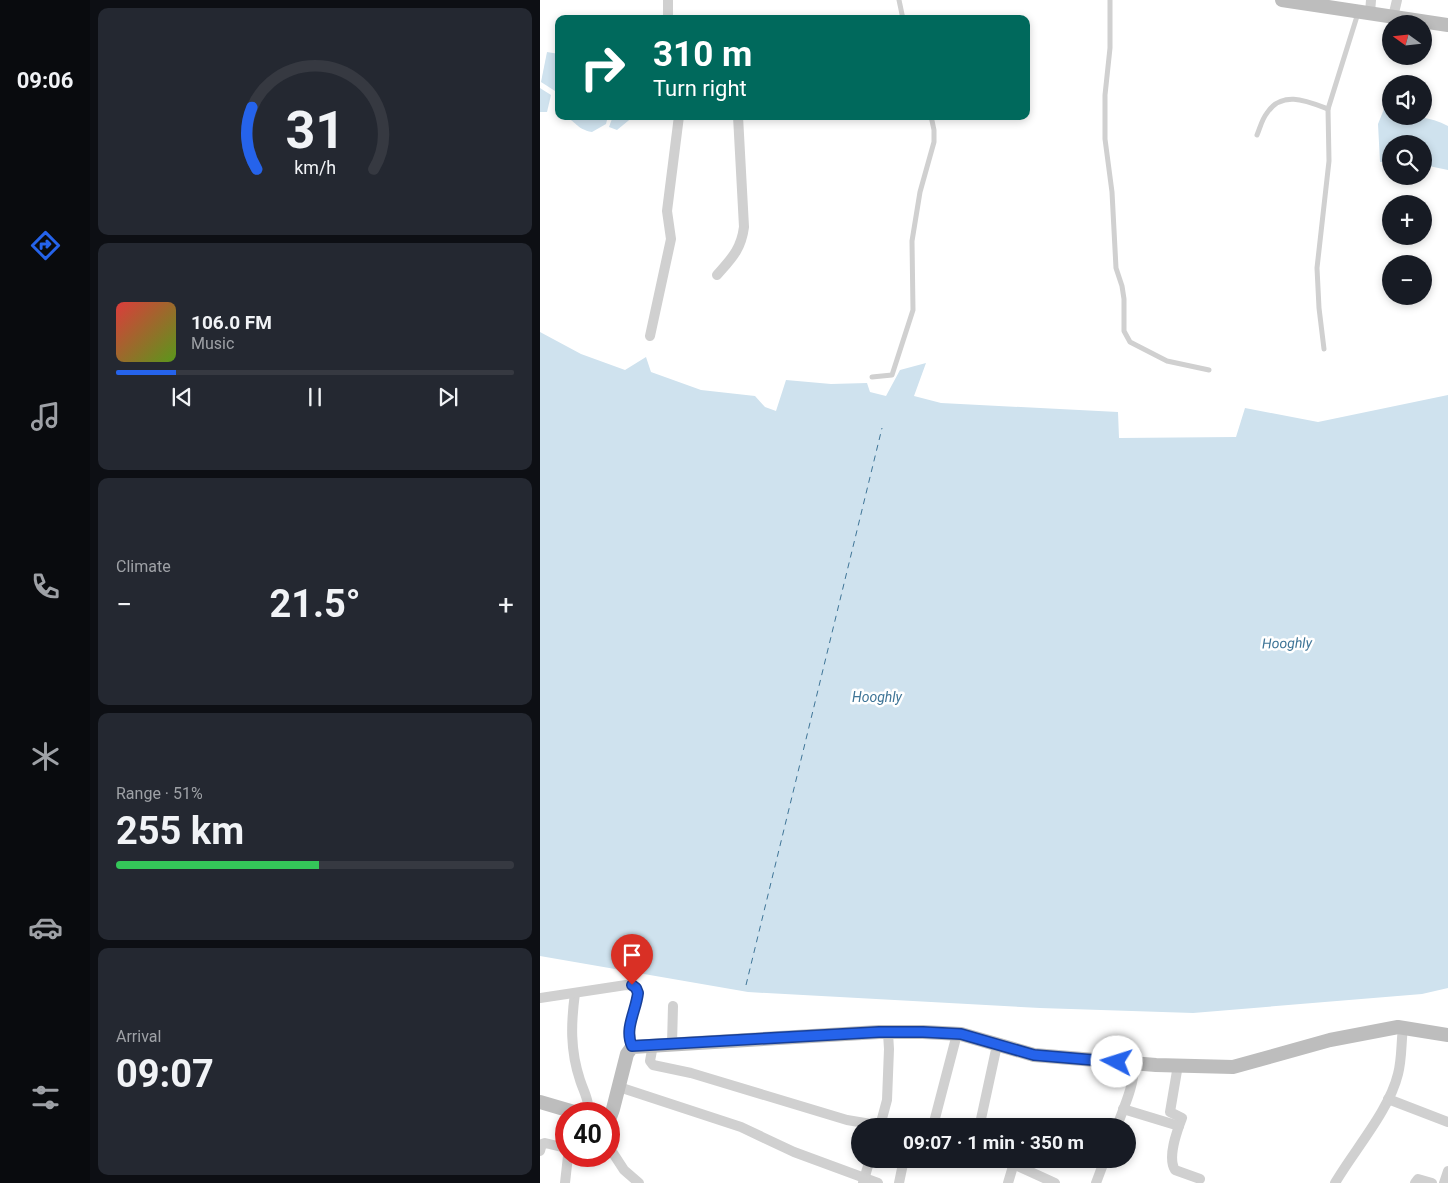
<!DOCTYPE html>
<html lang="en">
<head>
<meta charset="utf-8">
<style>
  :root { --surface:#171b24; --page:#242831; --text:#f1f3f6; --muted:#9ea1a6; --line:#363941; --accent:#2563eb }
  body { margin:0; font-family:Roboto,sans-serif; background:var(--page); color:var(--text); height:100vh; display:flex; flex-direction:column; font-size:19px; white-space:nowrap }
  * { box-sizing:border-box; margin:0 }
  p { font-size:16px; color:var(--muted) }
  .icon { flex:none; width:28px; height:28px; fill:none; stroke:currentColor; stroke-width:2; stroke-linecap:round; stroke-linejoin:round }
  .map { position:relative; flex:1; overflow:hidden }
  .sheet { display:flex; flex-direction:column; gap:8px; padding:8px; background:#0d0f14; width:450px }
  .sheet>* { flex:none }
  .banner { position:absolute; left:15px; top:15px; width:475px; height:105px; border-radius:10px; box-shadow:0 2px 8px #0003; background:#00695c; color:#fff; overflow:hidden }
  .needle { width:32px; rotate:285deg }
  .buttons { position:absolute; left:842px; top:15px; display:grid; gap:10px }
  .buttons a { display:grid; place-items:center; width:50px; height:50px; border-radius:50%; background:var(--surface); box-shadow:0 2px 8px #0003; font-size:25px }
  .speed { position:absolute; left:15px; top:1102px; display:flex; gap:10px; font-size:25px; font-weight:700; text-align:center }
  .speed>* { display:grid; place-content:center; width:65px; height:65px; border-radius:50%; background:var(--surface); box-shadow:0 2px 8px #0003; line-height:1 }
  .speed .limit { border:8px solid #d22; background:#fff; color:#111 }
  .pin { position:absolute; display:grid; place-items:center; width:42px; height:42px; color:#fff; margin:-51px -21px; border-radius:50% 50% 50% 0; rotate:-45deg; box-shadow:0 0 5px #0007 }
  .pin .icon { rotate:45deg }
  .me { position:absolute; width:55px; margin:-28px; rotate:275deg; stroke-linejoin:round; filter:drop-shadow(0 0 4px #0008) }
  .turn { display:flex; align-items:center; gap:18px; height:105px; padding:0 15px; font-size:22px }
  .turn .icon { width:65px; height:65px; stroke-width:2.5 }
  .turn b { display:block; font-size:35px; line-height:42px }
  .big { font-size:38px; font-weight:700; line-height:1.1 }
  .sheet .tile { flex:1; display:flex; flex-direction:column; justify-content:center; gap:8px; min-width:0; padding:0 18px; border-radius:10px; background:var(--page) }
  .sheet .dial { align-items:center; gap:0 }
  .dial svg { height:130px; overflow:visible; fill:none; stroke:var(--line); stroke-width:7; stroke-linecap:round; text-anchor:middle }
  .dial text { fill:var(--text); stroke:none }
  .song { display:flex; align-items:center; gap:15px }
  .cover { width:60px; height:60px; border-radius:8px; background:linear-gradient(135deg,hsl(0 70% 55%),hsl(90 70% 35%)) }
  .played { height:5px; border-radius:2px; background:linear-gradient(90deg,var(--accent) 15%,var(--line) 15%) }
  .keys { display:flex; justify-content:space-around; direction:ltr }
  .heat { display:flex; justify-content:space-between; align-items:center; font-size:28px; direction:ltr }
  .charge { height:8px; border-radius:4px; background:linear-gradient(90deg,#34c759 51%,var(--line) 0) }
  .trip { position:absolute; left:311px; top:1118px; width:285px; height:50px; border-radius:25px; background:var(--surface); box-shadow:0 2px 8px #0003; font-weight:700; line-height:50px; text-align:center }
  main { display:flex; flex:1; min-height:0 }
  .tabs { display:flex; flex-direction:column; width:90px; justify-content:space-around; align-items:center; background:#090b0e; color:var(--muted) }
  .tabs .icon { width:35px; height:35px }
  .tabs .selected { color:var(--accent) }
  .tabs b { font-size:22px; color:var(--text) }
  .map>svg:first-child { display:block }
</style>
</head>
<body>
<main>
<nav class="tabs">
<b>09:06</b>
<svg class="icon selected" aria-label="directions" viewBox="0 0 24 24"><path d="M12 3l9 9-9 9-9-9zM9 14v-3h6M13 9l2 2-2 2"/></svg>
<svg class="icon" aria-label="music" viewBox="0 0 24 24"><path d="M9 18V5l10-2v13"/><circle cx="6" cy="18" r="3"/><circle cx="16" cy="16" r="3"/></svg>
<svg class="icon" aria-label="phone" viewBox="0 0 24 24"><path d="M5 4h4l2 5-3 2q2 4 5 5l2-3 5 2v4C11 20 4 13 5 4z"/></svg>
<svg class="icon" aria-label="climate" viewBox="0 0 24 24"><path d="M12 3v18M4 7l16 10M4 17L20 7"/></svg>
<svg class="icon" aria-label="car" viewBox="0 0 24 24"><path d="M5 17H2v-5l4-1 3-4h7l3 4 3 1v5h-3M9 17h6M6 11h13"/><circle cx="7" cy="17" r="2"/><circle cx="17" cy="17" r="2"/></svg>
<svg class="icon" aria-label="filters" viewBox="0 0 24 24"><path d="M4 7h16M4 17h16"/><circle cx="9" cy="7" r="2"/><circle cx="15" cy="17" r="2"/></svg>
</nav>
<section class="sheet">
<div class="tile dial"><svg viewBox="0 0 100 80">
<path d="M14 69A42 42 0 1 1 86 69"/>
<path d="M14 69A42 42 0 0 1 11 31" stroke="#2563eb"/>
<text x="50" y="56" font-size="32" font-weight="700">31</text>
<text x="50" y="72" font-size="11">km/h</text>
</svg></div>
<div class="tile">
<div class="song"><i class="cover"></i><div><b>106.0 FM</b><p>Music</p></div></div>
<div class="played"></div>
<div class="keys"><svg class="icon" aria-label="previous" viewBox="0 0 24 24"><path d="M18 5L8 12l10 7zM5 5v14"/></svg><svg class="icon" aria-label="pause" viewBox="0 0 24 24"><path d="M8 5v14M16 5v14"/></svg><svg class="icon" aria-label="next" viewBox="0 0 24 24"><path d="M6 5l10 7-10 7zM19 5v14"/></svg></div>
</div>
<div class="tile"><p>Climate</p>
<div class="heat"><a>−</a><b class="big">21.5°</b><a>+</a></div>
</div>
<div class="tile"><p>Range · 51%</p><b class="big">255 km</b><div class="charge"></div></div>
<div class="tile"><p>Arrival</p><b class="big">09:07</b></div>
</section>
<div class="map">
<svg width="908" height="1183" viewBox="0 0 908 1183">
  <rect width="100%" height="100%" fill="#fff"/>
  <g fill="#cfe2ee">
    <path d="M 7,52 L 19,54 L 19,92 L 15,91 L 1,82 Z"/>
    <path d="M 0,88 L 11,95 L 7,112 L 0,112 Z"/>
    <path d="M 844,109 L 851,111 L 851,116 C 871,116 890,116 908,126 L 908,170 L 884,165 L 884,144 L 851,144 L 851,162 L 840,162 L 838,124 Z"/>
    <path d="M 24,116 L 68,116 L 66,124 L 52,132 C 36,129 36,121 24,116 Z"/>
    <path d="M 73,116 L 94,116 L 77,130 L 69,127 Z"/>
    <path d="M 0,332 L 41,354 L 85,370 L 106,357 L 111,372 L 161,390 L 215,396 L 225,407 L 236,411 L 246,380 L 291,384 L 327,383 L 330,392 L 346,396 L 360,370 L 386,363 L 374,396 L 401,403 L 578,412 L 579,438 L 696,437 L 705,408 L 778,422 L 908,395 L 908,988 L 882,994 L 653,1013 L 500,1008 L 208,992 L 0,956 Z"/>
  </g>
  <g fill="none" stroke-linecap="round" stroke-linejoin="round">
    <path stroke="#3f7597" stroke-width="1" stroke-dasharray="6 5" stroke-linecap="butt" d="M 206,985 L 342,428"/>
    <g stroke="#d0d0d0" stroke-width="5">
      <path d="M 359,0 L 363,19"/>
      <path d="M 570,0 L 570,48 L 565,95 L 565,139 L 572,192 L 576,268 L 582,286 L 584,299 L 584,331 L 590,342 L 627,361 L 669,370"/>
      <path d="M 717,135 C 720,128 722,119 727,113 C 742,90 767,101 788,109"/>
      <path d="M 784,349 L 779,308 L 777,268 L 789,161 L 788,109 L 818,13"/>
      <path d="M 332,377 L 352,375 L 373,310 L 372,241 L 380,192 L 394,142 L 394,130 L 391,116"/>
    </g>
    <g stroke="#d0d0d0" stroke-width="10">
      <path d="M 830,13 L 831,0"/>
      <path d="M 853,17 L 857,0"/>
      <path d="M 128,19 L 128,0"/>
      <path d="M 177,275 C 191,259 201,250 204,227 L 198,116"/>
      <path d="M 110,336 L 131,239 L 127,211 L 139,116"/>
      <path d="M 35,993 C 31,1023 30,1050 40,1080 C 43,1090 51,1103 47,1114"/>
      <path d="M 0,998 L 86,985 L 94,986 L 98,991 C 97,1010 83,1028 92,1047"/>
      <path d="M 132,1044 L 133,1006"/>
      <path d="M 113,1045 L 110,1061 L 113,1065 L 151,1073 L 307,1120 L 343,1126"/>
      <path d="M 638,1065 L 630,1112 L 642,1118 C 637,1131 627,1157 635,1170 L 660,1179"/>
      <path d="M 79,1087 L 201,1127 L 254,1152 L 338,1183"/>
      <path d="M 848,1099 L 908,1122"/>
      <path d="M 583,1109 L 639,1126"/>
      <path d="M 340,1126 L 347,1100 L 349,1049 L 348,1033"/>
      <path d="M 393,1126 L 417,1034"/>
      <path d="M 444,1126 L 444,1123 L 441,1119 L 457,1045"/>
      <path d="M 577,1126 C 584,1107 595,1084 594,1063"/>
      <path d="M 69,1147 L 84,1170 L 99,1183"/>
      <path d="M 0,1151 L 2,1144 L 5,1143 L 26,1148"/>
      <path d="M 462,1159 L 515,1183"/>
      <path d="M 25,1183 L 28,1156"/>
      <path d="M 323,1183 L 330,1159"/>
      <path d="M 359,1183 L 364,1159"/>
      <path d="M 468,1183 L 474,1163"/>
      <path d="M 556,1183 L 565,1159"/>
      <path d="M 795,1183 C 815,1149 849,1111 858,1074 C 862,1059 861,1043 863,1028"/>
      <path d="M 875,1183 L 878,1179 L 892,1183"/>
      <path d="M 904,1183 L 908,1171"/>
    </g>
    <g stroke="#bdbdbd" stroke-width="14">
      <path d="M 742,0 L 908,25"/>
      <path d="M 0,1102 L 41,1114"/>
      <path d="M 69,1120 L 73,1109 L 87,1054 L 92,1047 L 339,1032 L 383,1032 L 421,1034 L 494,1055 L 616,1065 L 693,1067 L 790,1040 L 858,1027 L 908,1035"/>
    </g>
  </g>
  <g fill="none" stroke-linecap="round" stroke-linejoin="round">
    <g stroke="#184099" stroke-width="12">
      <path id="route" d="M 92,985 L 96,988 L 98,993 C 96,1011 84,1029 92,1046 L 339,1032 L 383,1032 L 421,1034 L 494,1055 L 577,1062"/>
    </g>
    <use href="#route" stroke="#2563eb" stroke-width="9"/>
  </g>
  <g text-anchor="middle" dominant-baseline="central" stroke-width="5" stroke-linejoin="round" paint-order="stroke">
    <g font-size="14" font-style="italic" fill="#3f7597" stroke="#fff">
      <text transform="translate(747 643) rotate(-1)">Hooghly</text>
      <text x="337" y="697">Hooghly</text>
    </g>
  </g>
</svg>
<div class="buttons">
<a><svg class="needle" viewBox="-14 -14 28 28"><path d="M0-13l5 13h-10z" fill="#e53935"/><path d="M0 13l5-13h-10z" fill="#9ea1a6"/></svg></a>
<a><svg class="icon" aria-label="sound" viewBox="0 0 24 24"><path d="M4 9h4l5-4v14l-5-4H4zM17 9q2 3 0 6"/></svg></a>
<a><svg class="icon" aria-label="search" viewBox="0 0 24 24"><circle cx="10" cy="10" r="6"/><path d="M15 15l6 6"/></svg></a>
<a>+</a>
<a>−</a>
</div>
<div class="speed"><div class="limit">40</div></div>
<div class="pin" style="left:92px;top:985px;background:#d93025"><svg class="icon" aria-label="arrive" viewBox="0 0 24 24"><path d="M6 21V4h12l-3 4 3 4H6"/></svg></div>
<svg class="me" style="left:577px;top:1062px" viewBox="-20 -20 40 40"><circle r="19" fill="#fff"/><path d="M0-13L10 11 0 6-10 11z" fill="#2563eb"/></svg>
<div class="trip">09:07 · 1 min · 350 m</div>
<div class="banner">
<div class="turn"><svg class="icon" aria-label="right" viewBox="0 0 24 24"><path d="M7 20v-9h11M14 6l5 5-5 5"/></svg><div><b>310 m</b>Turn right</div></div>
</div>
</div>
</main>
</body>
</html>
